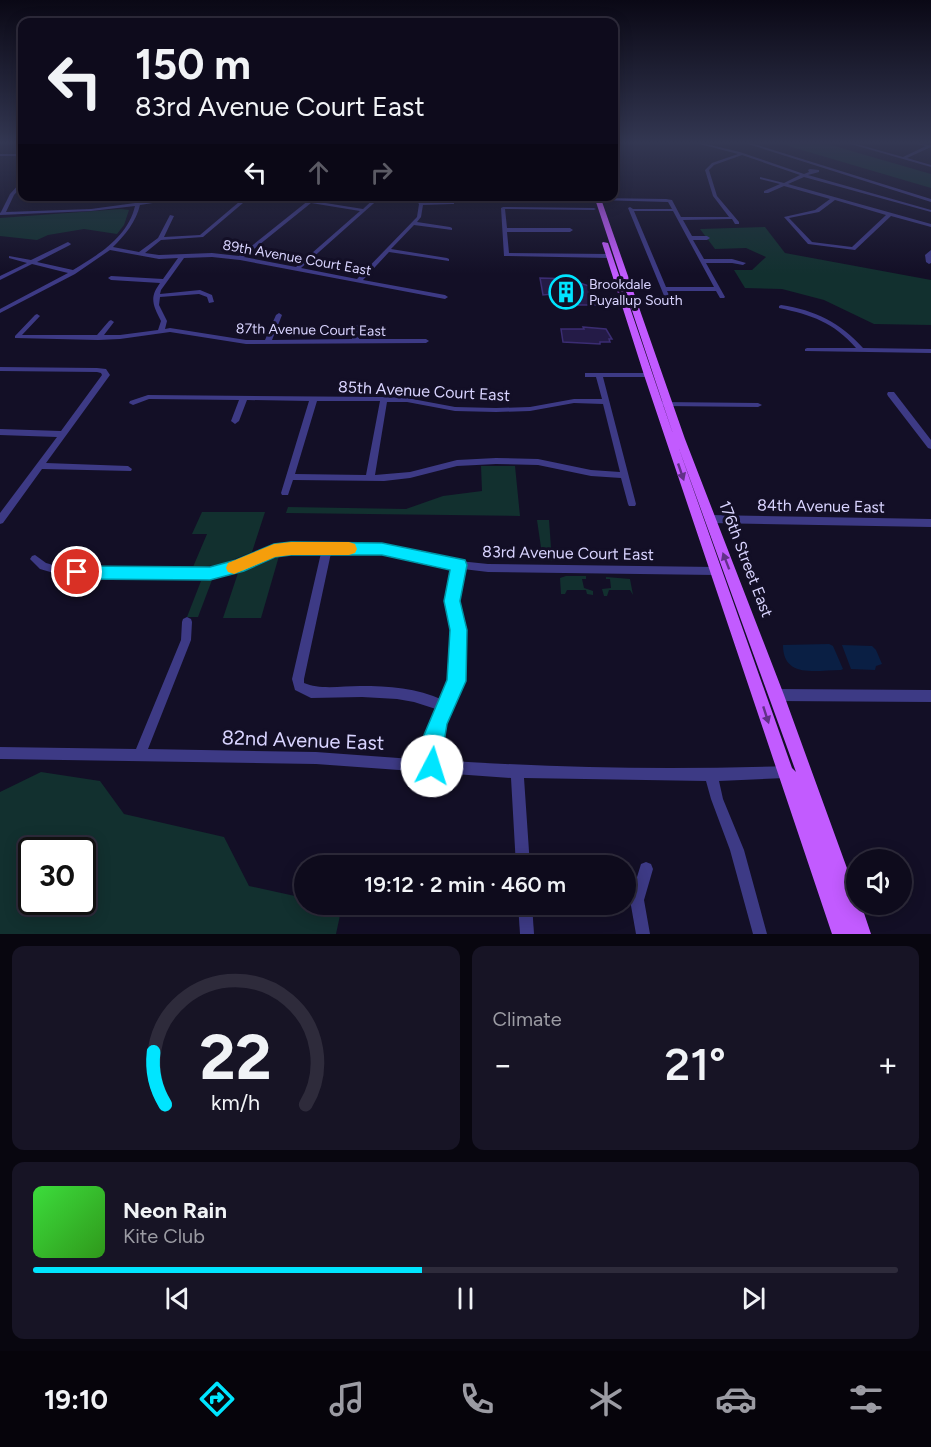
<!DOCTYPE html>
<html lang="en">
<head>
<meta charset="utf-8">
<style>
  :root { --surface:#0e0b1c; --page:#171425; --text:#f1f3f6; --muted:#9b9ba3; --line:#2e2b3b; --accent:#00e5ff }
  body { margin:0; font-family:Figtree,sans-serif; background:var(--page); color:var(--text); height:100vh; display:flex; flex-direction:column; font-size:22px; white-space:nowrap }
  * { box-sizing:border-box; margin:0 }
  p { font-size:20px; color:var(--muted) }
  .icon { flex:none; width:33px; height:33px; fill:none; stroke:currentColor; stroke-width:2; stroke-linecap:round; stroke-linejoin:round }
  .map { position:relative; height:934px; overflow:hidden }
  .drawer { display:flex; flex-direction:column; gap:12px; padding:12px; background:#08060f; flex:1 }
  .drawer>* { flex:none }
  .hud { position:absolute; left:18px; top:18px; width:600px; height:183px; border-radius:12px; box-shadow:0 3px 15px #0003,0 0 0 2px var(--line); background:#0e0b1c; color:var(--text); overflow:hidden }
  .fabs { position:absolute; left:846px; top:849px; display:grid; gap:12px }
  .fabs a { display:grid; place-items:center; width:66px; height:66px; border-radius:50%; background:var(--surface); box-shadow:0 3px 15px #0003,0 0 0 2px var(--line); font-size:30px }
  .speed { position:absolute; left:18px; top:837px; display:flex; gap:12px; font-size:30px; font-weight:700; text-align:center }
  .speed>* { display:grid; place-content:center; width:78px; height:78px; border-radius:50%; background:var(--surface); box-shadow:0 3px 15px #0003,0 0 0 2px var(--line); line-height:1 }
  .speed .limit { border:3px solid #111; border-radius:9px; background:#fff; color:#111 }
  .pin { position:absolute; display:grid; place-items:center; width:51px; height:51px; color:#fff; margin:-26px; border:3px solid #fff; border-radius:50%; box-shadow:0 2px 6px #0007 }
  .me { position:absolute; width:66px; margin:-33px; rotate:5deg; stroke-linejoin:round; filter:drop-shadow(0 0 4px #0008) }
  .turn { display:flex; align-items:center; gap:21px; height:126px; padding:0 18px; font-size:27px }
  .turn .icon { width:78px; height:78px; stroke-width:2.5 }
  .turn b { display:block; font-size:42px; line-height:51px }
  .lanes { display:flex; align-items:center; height:57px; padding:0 18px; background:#0003; justify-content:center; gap:30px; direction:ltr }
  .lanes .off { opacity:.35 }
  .big { font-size:45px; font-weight:600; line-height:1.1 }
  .drawer .widget { flex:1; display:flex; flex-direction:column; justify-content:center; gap:9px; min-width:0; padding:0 21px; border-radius:12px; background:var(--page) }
  .drawer .dial { align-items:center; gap:0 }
  .dial svg { height:156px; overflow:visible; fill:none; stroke:var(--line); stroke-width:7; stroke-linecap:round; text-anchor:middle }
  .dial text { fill:var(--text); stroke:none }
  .song { display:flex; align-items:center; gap:18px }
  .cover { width:72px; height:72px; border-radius:9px; background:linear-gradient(135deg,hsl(120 70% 55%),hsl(110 70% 35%)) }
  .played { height:6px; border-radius:3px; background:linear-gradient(90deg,var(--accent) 45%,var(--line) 45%) }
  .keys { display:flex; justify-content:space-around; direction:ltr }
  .heat { display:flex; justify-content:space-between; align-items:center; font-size:33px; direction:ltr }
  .drawer .tiles { flex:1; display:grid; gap:12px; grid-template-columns:1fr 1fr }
  .widget:last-child { grid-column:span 2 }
  .trip { position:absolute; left:294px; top:855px; width:342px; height:60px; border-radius:30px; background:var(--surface); box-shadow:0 3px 15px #0003,0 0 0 2px var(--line); font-weight:600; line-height:60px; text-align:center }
  .tabs { display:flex; height:96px; justify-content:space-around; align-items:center; background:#06040b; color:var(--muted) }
  .tabs .icon { width:42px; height:42px }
  .tabs .active { color:var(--accent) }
  .tabs b { font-size:27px; color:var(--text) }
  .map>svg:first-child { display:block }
</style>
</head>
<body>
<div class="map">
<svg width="931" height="934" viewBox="0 0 931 934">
  <rect width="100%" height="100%" fill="#130f26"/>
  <g fill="#12302f" fill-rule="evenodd">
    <path d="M 778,143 L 824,143 L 931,174 L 931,188 Z"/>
    <path d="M 121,209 L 129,210 L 124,225 L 117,234 L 84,229 L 48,235 L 37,240 L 0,236 L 0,218 Z"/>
    <path d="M 765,227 L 785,253 L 931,280 L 931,325 L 874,324 L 824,300 L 782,289 L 745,288 L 734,270 L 752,270 L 766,257 L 746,248 L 715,249 L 700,229 Z"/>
    <path d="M 481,466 L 515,466 L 520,516 L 286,513 L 288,507 L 406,509 L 443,496 L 482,491 Z"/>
    <path d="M 202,512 L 265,512 L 252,552 L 220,565 L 193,567 L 207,534 L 192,534 Z"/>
    <path d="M 537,520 L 549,520 L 552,561 L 543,561 Z"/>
    <path d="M 279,556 L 261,618 L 223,618 L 238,573 L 265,560 Z"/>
    <path d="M 566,576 L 586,576 L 586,579 L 582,579 L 584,588 L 593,591 L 593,595 L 587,594 L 586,590 L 567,590 L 565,594 L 561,594 L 560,578 Z"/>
    <path d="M 606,577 L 630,579 L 633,595 L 630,590 L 609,590 L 607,596 L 604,596 L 602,589 L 611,588 L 610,579 L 606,579 Z"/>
    <path d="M 212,580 L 198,617 L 187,617 L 201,581 Z"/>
    <path d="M 41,772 L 100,781 L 124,814 L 224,837 L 249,886 L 304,898 L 304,904 L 342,906 L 336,934 L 0,934 L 0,792 ZM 32,850 L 82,850 L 82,902 L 32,902 Z"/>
  </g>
  <g fill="#0a1f44">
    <path d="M 829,644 L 833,646 L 843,669 L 841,670 C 817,670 783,679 783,645 Z"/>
    <path d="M 842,645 L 872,646 L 876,650 L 882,664 L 876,666 L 875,670 L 851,669 Z"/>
  </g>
  <g fill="#241b47" stroke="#3b2d73" stroke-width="1.5">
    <path d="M 540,278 L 573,279 L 575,285 L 580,283 L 592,287 L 598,305 L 564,305 L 562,293 L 543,295 Z"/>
    <path d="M 583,327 L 606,329 L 612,339 L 609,339 L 610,342 L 600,342 L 600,344 L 563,342 L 561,329 L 584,329 Z"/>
  </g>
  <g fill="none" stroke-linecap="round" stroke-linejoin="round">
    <g fill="#3d3a85" fill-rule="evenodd">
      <path d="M 696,143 L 702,143 L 740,152 L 804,174 L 809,172 L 808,170 L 810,169 L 819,170 L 819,172 L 808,175 L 931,210 L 931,212 L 804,177 L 788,184 L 931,224 L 931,227 L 891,216 L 855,250 L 808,244 L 784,217 L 815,210 L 830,199 L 784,186 L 768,193 L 764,193 L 764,191 L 780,184 L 760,179 L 760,177 L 784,183 L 800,175 L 742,155 L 714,165 L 709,170 L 717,196 L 739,222 L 739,224 L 735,224 L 732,219 L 683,220 L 692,236 L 707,236 L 710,238 L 707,240 L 693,240 L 704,259 L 732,259 L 746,263 L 743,265 L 732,263 L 706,263 L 725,297 L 724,298 L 720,298 L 716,291 L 667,291 L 670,297 L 665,298 L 628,208 L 630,207 L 633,209 L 672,209 L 668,202 L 598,200 L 596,199 L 598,198 L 666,199 L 672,200 L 681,217 L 729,217 L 713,196 L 705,170 L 712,163 L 738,154 ZM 835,200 L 886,215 L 852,247 L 812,242 L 789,218 L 819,212 ZM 634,211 L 673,211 L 714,287 L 666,287 Z"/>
      <path d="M 745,143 L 751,143 L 931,199 L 931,202 Z"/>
      <path d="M 847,143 L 853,143 L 903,157 L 926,146 L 911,143 L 931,145 L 931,147 L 907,158 L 931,165 L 931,167 Z"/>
      <rect x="0" y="154" width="22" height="2"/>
      <path d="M 20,183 L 22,183 L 22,186 L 14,195 L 6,212 L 91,209 L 135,203 L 137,196 L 141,196 L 140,202 L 181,196 L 197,196 L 140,205 C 136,222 125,235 113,247 L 139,252 L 158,238 L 170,215 L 174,216 L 164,237 L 200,235 L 239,202 L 243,203 L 203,237 L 161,240 L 145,253 L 159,255 L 212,253 L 239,256 L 314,196 L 319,196 L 313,201 L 363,209 L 377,196 L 382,196 L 301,268 L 357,279 L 417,217 L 419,204 L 412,196 L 417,196 L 422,203 L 454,202 L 454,204 L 452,204 L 423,205 L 421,217 L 417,222 L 450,227 L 452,228 L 452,230 L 414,225 L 391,249 L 447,258 L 449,259 L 449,261 L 389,252 L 363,280 L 445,295 L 448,297 L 445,299 L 240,260 L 212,257 L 184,258 L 161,290 L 160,294 L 200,290 L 212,295 L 214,302 L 209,303 L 207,297 L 199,294 L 160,297 L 159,305 L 167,321 L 165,329 L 170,328 L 246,340 L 265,340 L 276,315 L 279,313 L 282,315 L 272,340 L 352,339 L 356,326 L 359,324 L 362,326 L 359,339 L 426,339 L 429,341 L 426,343 L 246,344 L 170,332 L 120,339 L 98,340 L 15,338 L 15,336 L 35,315 L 37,314 L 40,316 L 22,335 L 97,335 L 109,321 L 111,320 L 114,322 L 104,335 L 120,335 L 158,330 L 161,321 C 153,305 149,298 160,283 L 111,280 L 108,278 L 111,276 L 163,279 L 178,258 L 159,259 L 110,250 L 75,274 L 0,313 L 0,309 L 68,273 L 32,264 L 0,280 L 0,276 L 27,263 L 9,258 L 9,256 L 31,260 L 68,242 L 71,244 L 70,245 L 37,262 L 73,270 C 98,255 128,237 135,206 L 91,211 L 0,215 L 0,213 L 1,212 L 10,194 ZM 311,203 L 360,211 L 296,267 L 244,257 Z"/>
      <path d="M 503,207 L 594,208 L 596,209 L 594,210 L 505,209 L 507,228 L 570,228 L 573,230 L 570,232 L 507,232 L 509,253 L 609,254 L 612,256 L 609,258 L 504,256 L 501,208 Z"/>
      <path d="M 931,250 L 931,263 L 929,264 L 926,262 L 925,255 Z"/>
      <path d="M 781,305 C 815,310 841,323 863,348 L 931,349 L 931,353 L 805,351 L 805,349 L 807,348 L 856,348 C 833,322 812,315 779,308 L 779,306 Z"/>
      <path d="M 0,367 L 97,368 L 106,369 L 110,375 L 46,463 L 128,466 L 132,469 L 131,471 L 42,469 L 3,523 L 0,524 L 0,513 L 57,437 L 0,435 L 0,429 L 61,431 L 102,375 L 101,373 L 97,372 L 0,371 Z"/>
      <path d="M 585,373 L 648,373 L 652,375 L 648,377 L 603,377 L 636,504 L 635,506 L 629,506 L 628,504 L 621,478 L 591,476 L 538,465 L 496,464 L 457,466 L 410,478 L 384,481 L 293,480 L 288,495 L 282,495 L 281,493 L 309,401 L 247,400 L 239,421 L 235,424 L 231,421 L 239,400 L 149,399 L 133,405 L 129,403 L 130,401 L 148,395 L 384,397 L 407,398 L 455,407 L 496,408 L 530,407 L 574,399 L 602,399 L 596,377 L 585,377 ZM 317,401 L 380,401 L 366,475 L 295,474 ZM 387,402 L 407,402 L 455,411 L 496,412 L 530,411 L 574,403 L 603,404 L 620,472 L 591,470 L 538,459 L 496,458 L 457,460 L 410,472 L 375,475 Z"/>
      <path d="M 888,392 L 894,392 L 931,440 L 931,449 L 928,448 L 888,396 L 887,394 Z"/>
      <path d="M 661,402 L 758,403 L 762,405 L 758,407 L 664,406 L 660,404 Z"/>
      <path d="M 710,515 L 931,519 L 931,527 L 710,523 L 707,522 L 706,519 L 707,516 Z"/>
      <path d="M 287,545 L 381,545 L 459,561 L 488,564 L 715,567 L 718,568 L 720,571 L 718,574 L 715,575 L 488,572 L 463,569 L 457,601 L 464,630 L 463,681 L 440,735 L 438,760 C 554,768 670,770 785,766 L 789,768 L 791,772 L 789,776 L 785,778 L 719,781 L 723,799 L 744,850 L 767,934 L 753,934 L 730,850 L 711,799 L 706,781 L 524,778 L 530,866 L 516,866 L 511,778 L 316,764 L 0,759 L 0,747 L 136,749 L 181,640 L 182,622 L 183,619 L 187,617 L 191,619 L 192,622 L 191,640 L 148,749 L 316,752 L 426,760 L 428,735 L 439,710 L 414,702 L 397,699 L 362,697 L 311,698 L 295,690 L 292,679 L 321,553 L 287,553 L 264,558 L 224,575 L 197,578 L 64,576 L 40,569 L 30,559 L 32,556 L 35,555 L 46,563 L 64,568 L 197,570 L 223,567 L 263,550 ZM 331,553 L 381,553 L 454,568 L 447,601 L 454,630 L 451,681 L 443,700 C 417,688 389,686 360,686 C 342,686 320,690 304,683 L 304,679 Z"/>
      <path d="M 777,689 L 931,690 L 931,702 L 777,701 L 773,699 L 771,695 L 773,691 Z"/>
      <path d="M 646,862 L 651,864 L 653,869 L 644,900 L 650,934 L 636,934 L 630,900 L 641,864 Z"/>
      <path d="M 518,904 L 532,904 L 534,934 L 520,934 Z"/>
    </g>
    <path fill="#c25bff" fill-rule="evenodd" d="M 594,196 L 600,196 L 685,439 L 784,695 L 856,893 L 856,904 L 861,904 L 871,934 L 832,934 L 644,375 L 602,243 L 603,242 L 608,243 L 673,434 ZM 678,446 L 796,772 L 792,768 Z"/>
  </g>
  <defs><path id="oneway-solid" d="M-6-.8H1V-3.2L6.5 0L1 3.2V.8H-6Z" transform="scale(1.5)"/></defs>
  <g fill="#623188">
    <use href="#oneway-solid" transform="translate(681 472) rotate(71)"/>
    <use href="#oneway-solid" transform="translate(726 561) rotate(-111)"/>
    <use href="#oneway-solid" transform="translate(766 715) rotate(72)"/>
  </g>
  <linearGradient id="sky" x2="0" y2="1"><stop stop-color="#0a0815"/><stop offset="0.52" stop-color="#333752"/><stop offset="1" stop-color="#333752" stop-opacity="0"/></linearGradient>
  <rect width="931" height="274" fill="url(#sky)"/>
  <path fill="#00e5ff" stroke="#0095a6" stroke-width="1.5" d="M 291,542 L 382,543 L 465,560 L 467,565 L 460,601 L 467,630 L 466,681 L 447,724 L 439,773 L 432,776 L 424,773 L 421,766 L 424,735 L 447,680 L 450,630 L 444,601 L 450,570 L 382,555 L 291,555 L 275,557 L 244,571 L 210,580 L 77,579 L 72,577 L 69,572 L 72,568 L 77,566 L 210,567 L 236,560 L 274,544 Z"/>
  <path fill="#f59e0b" d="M 291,542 L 349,542 L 355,544 L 357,549 L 355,553 L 349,555 L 291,555 L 275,557 L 234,574 L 228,572 L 226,568 L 228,563 L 274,544 Z"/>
  <defs>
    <g id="building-ring" transform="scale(1.725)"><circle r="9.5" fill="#130f26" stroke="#00e5ff" stroke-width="1.5"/><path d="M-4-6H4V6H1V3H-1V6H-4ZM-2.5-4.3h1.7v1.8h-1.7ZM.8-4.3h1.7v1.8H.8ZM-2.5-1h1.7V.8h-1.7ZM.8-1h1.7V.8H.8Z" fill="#00e5ff"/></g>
  </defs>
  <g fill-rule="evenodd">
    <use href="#building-ring" x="566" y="292"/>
  </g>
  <g text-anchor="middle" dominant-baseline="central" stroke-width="6" stroke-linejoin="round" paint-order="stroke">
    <g font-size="14" fill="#d9d4ff" stroke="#130f26">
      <text transform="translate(297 258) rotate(10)">89th Avenue Court East</text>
      <text transform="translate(311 330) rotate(1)">87th Avenue Court East</text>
    </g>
    <g font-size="14" fill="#d9d4ff" stroke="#130f26" text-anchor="start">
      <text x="589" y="284">Brookdale<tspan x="589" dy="16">Puyallup South</tspan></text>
    </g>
    <g font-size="16" fill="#d9d4ff" stroke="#130f26">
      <text transform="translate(424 391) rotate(3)">85th Avenue Court East</text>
      <text transform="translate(821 506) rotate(1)">84th Avenue East</text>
      <text transform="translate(568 553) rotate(1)">83rd Avenue Court East</text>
      <text transform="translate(746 559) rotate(69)">176th Street East</text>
    </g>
    <g font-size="20" fill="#d9d4ff" stroke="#130f26">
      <text transform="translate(303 740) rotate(2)">82nd Avenue East</text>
    </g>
  </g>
</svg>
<div class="fabs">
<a><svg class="icon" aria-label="sound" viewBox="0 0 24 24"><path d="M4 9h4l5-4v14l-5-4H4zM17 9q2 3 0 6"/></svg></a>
</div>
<div class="speed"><div class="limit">30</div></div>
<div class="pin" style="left:77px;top:572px;background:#d93025"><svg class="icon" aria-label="arrive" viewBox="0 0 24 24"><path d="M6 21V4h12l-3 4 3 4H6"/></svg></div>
<svg class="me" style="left:432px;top:766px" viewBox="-20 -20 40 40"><circle r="19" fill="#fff"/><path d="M0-13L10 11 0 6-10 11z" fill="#00e5ff"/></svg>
<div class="trip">19:12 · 2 min · 460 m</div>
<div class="hud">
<div class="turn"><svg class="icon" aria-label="left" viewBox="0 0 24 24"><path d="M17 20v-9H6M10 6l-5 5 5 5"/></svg><div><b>150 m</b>83rd Avenue Court East</div></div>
<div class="lanes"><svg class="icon" aria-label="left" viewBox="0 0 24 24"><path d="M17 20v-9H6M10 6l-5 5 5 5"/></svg><svg class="icon off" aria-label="ahead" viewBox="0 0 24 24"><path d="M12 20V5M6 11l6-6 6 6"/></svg><svg class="icon off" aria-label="right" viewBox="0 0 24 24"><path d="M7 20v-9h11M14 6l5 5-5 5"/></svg></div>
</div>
</div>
<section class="drawer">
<div class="tiles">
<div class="widget dial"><svg viewBox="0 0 100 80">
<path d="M14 69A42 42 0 1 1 86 69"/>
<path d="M14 69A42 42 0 0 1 8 42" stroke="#00e5ff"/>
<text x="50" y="56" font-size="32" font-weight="700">22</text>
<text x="50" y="72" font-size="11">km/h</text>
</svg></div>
<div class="widget"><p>Climate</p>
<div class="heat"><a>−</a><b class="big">21°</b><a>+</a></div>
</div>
<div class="widget">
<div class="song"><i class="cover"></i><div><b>Neon Rain</b><p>Kite Club</p></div></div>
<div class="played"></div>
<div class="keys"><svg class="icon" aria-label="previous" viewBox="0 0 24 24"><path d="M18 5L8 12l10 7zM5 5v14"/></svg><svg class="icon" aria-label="pause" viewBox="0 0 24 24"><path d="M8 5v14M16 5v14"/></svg><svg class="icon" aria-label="next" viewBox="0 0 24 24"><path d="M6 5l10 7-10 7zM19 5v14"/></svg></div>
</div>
</div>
</section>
<nav class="tabs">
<b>19:10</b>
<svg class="icon active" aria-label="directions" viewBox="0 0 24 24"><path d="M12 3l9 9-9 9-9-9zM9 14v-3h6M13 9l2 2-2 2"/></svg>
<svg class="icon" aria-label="music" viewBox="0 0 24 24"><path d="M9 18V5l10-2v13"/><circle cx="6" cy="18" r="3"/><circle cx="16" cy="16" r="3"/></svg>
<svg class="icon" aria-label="phone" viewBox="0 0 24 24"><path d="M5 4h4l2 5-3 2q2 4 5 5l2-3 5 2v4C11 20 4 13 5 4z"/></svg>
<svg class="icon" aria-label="climate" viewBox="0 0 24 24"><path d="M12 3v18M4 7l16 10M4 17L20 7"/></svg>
<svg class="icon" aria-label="car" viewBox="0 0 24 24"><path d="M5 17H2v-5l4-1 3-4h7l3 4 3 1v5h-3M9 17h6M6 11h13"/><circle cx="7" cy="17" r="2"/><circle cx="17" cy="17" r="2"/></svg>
<svg class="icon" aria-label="filters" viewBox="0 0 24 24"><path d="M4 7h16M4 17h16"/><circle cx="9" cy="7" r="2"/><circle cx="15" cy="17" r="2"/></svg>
</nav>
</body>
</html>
